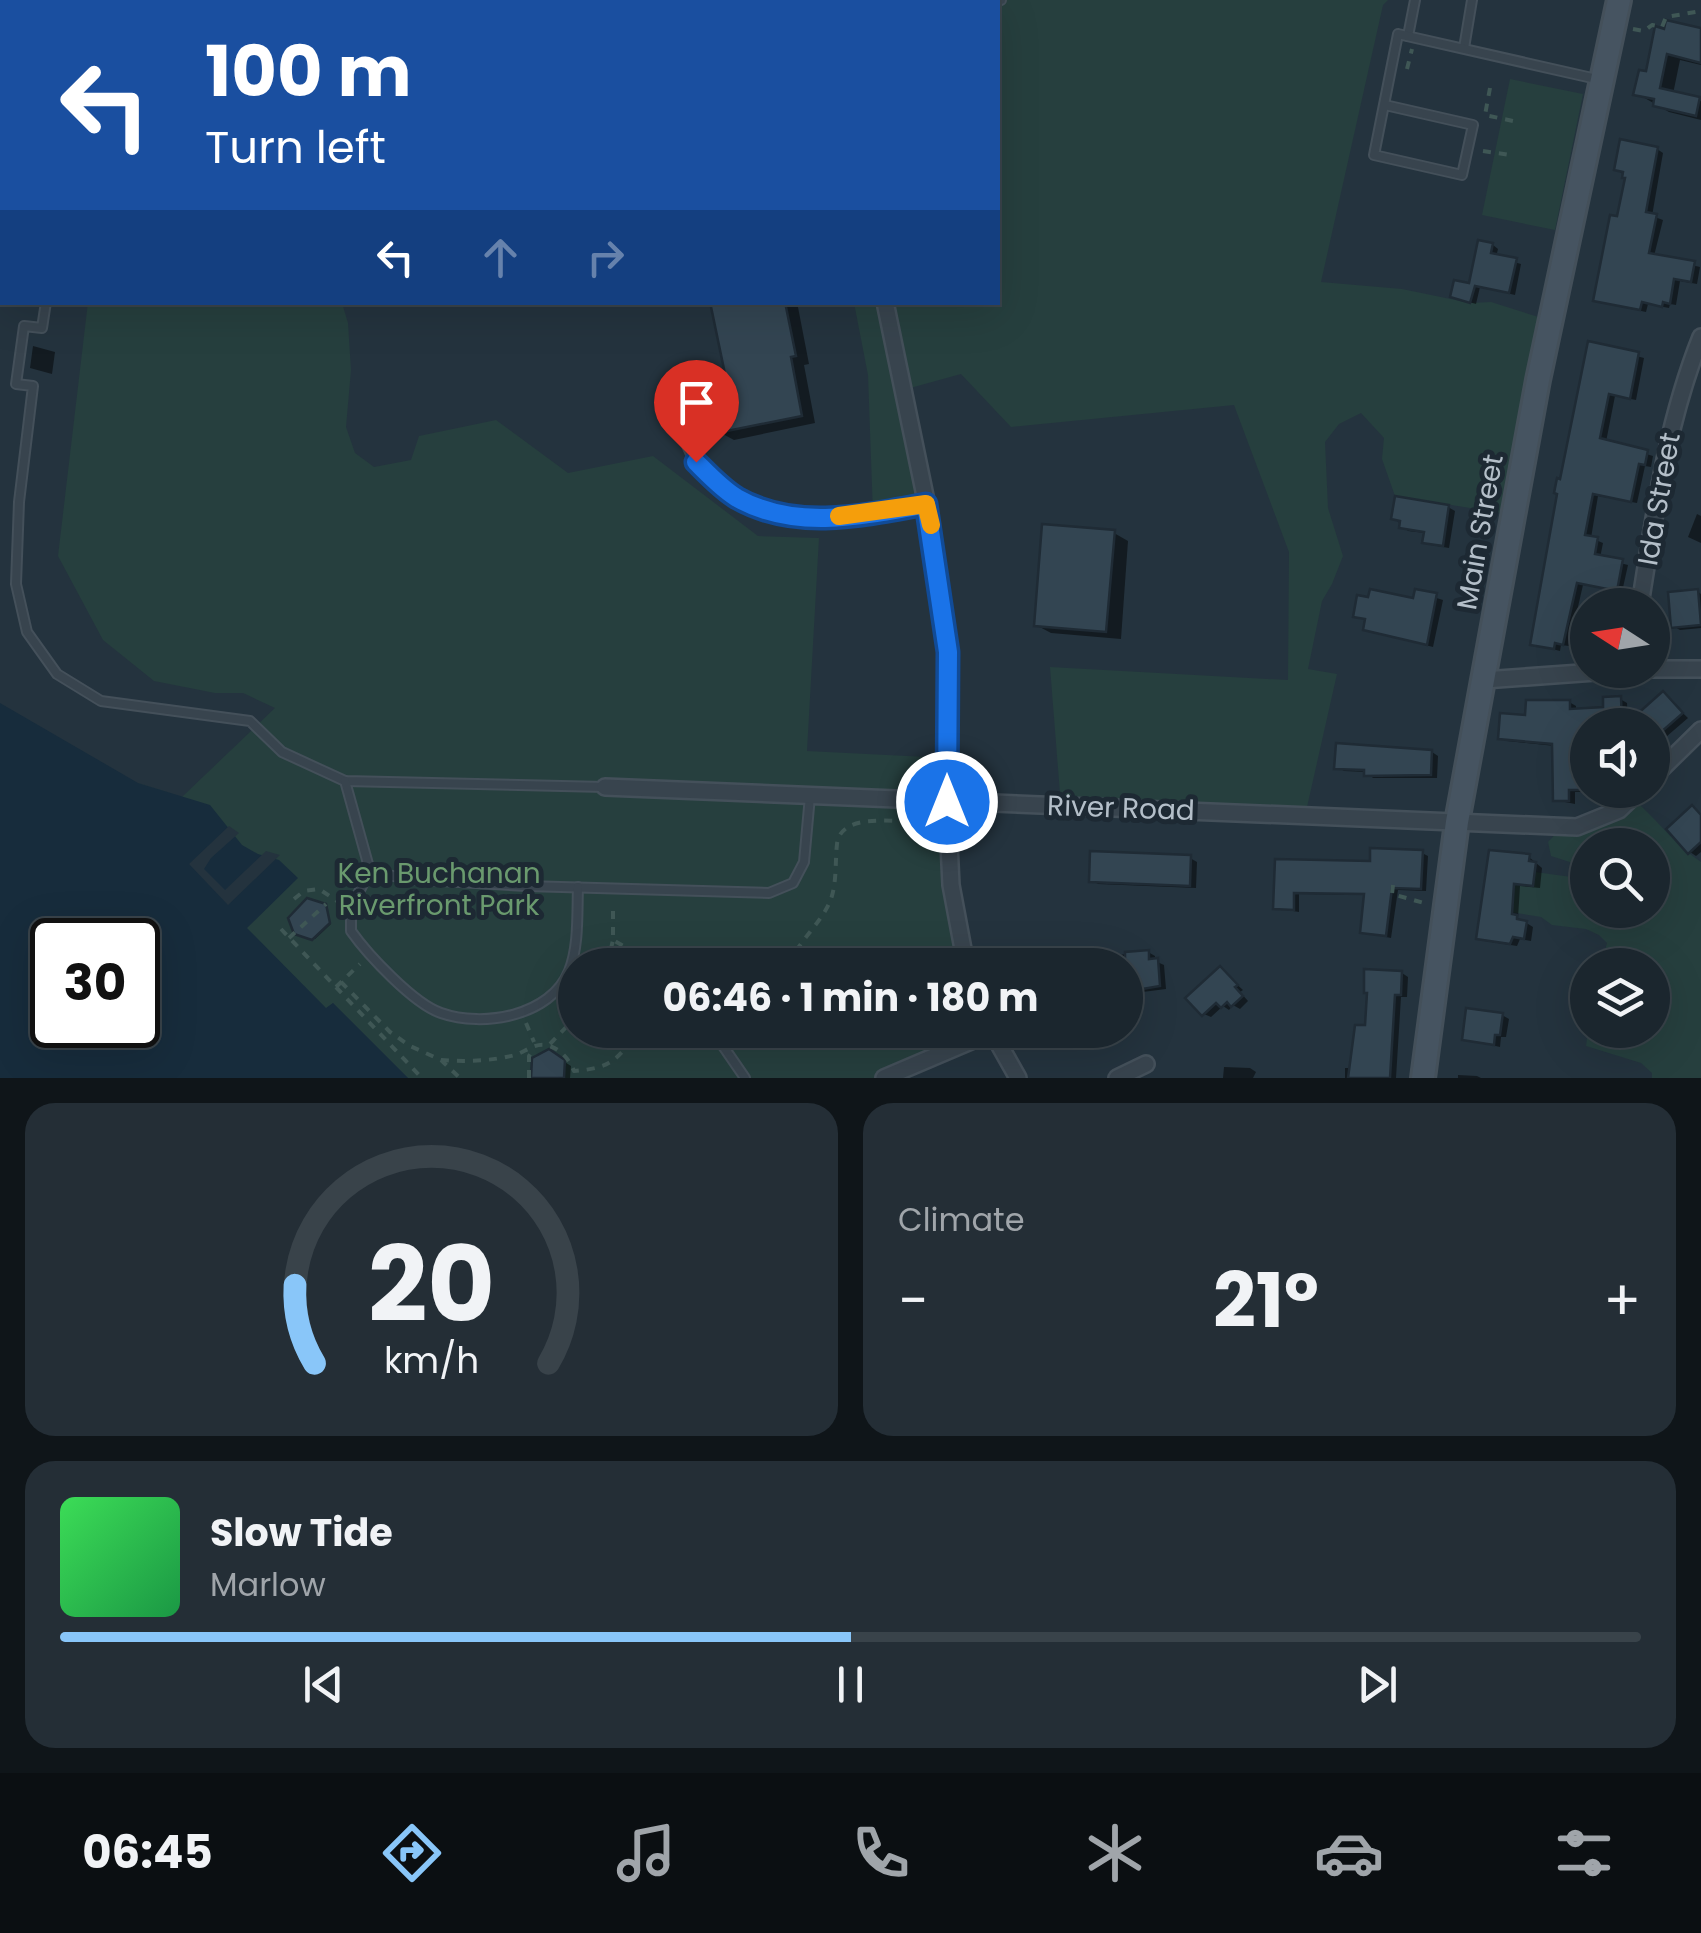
<!DOCTYPE html>
<html lang="en">
<head>
<meta charset="utf-8">
<style>
  :root { --surface:#1b262e; --page:#242e36; --text:#f1f3f6; --muted:#a0a5aa; --line:#39434a; --accent:#89c6f9 }
  body { margin:0; font-family:Poppins,sans-serif; background:var(--page); color:var(--text); height:100vh; display:flex; flex-direction:column; font-size:38px; white-space:nowrap }
  * { box-sizing:border-box; margin:0 }
  p { font-size:32px; color:var(--muted) }
  .icon { flex:none; width:55px; height:55px; fill:none; stroke:currentColor; stroke-width:2; stroke-linecap:round; stroke-linejoin:round }
  .map { position:relative; height:1078px; overflow:hidden }
  .drawer { display:flex; flex-direction:column; gap:25px; padding:25px; background:#0f1519; flex:1 }
  .drawer>* { flex:none }
  .top-card { position:absolute; left:0px; top:0px; width:1000px; height:305px; box-shadow:0 10px 40px #0002,0 0 0 2px var(--line); background:#1a4fa0; color:#fff; overflow:hidden }
  .needle { width:65px; rotate:282deg }
  .fabs { position:absolute; left:1570px; top:588px; display:grid; gap:20px }
  .fabs a { display:grid; place-items:center; width:100px; height:100px; border-radius:50%; background:var(--surface); box-shadow:0 10px 40px #0002,0 0 0 2px var(--line); font-size:50px }
  .speed { position:absolute; left:30px; top:918px; display:flex; gap:20px; font-size:50px; font-weight:700; text-align:center }
  .speed>* { display:grid; place-content:center; width:130px; height:130px; border-radius:50%; background:var(--surface); box-shadow:0 10px 40px #0002,0 0 0 2px var(--line); line-height:1 }
  .speed .limit { border:5px solid #111; border-radius:15px; background:#fff; color:#111 }
  .pin { position:absolute; display:grid; place-items:center; width:85px; height:85px; color:#fff; margin:-102px -42px; border-radius:50% 50% 50% 0; rotate:-45deg; box-shadow:0 0 10px #0007 }
  .pin .icon { rotate:45deg }
  .me { position:absolute; width:110px; margin:-55px; rotate:0deg; stroke-linejoin:round; filter:drop-shadow(0 0 8px #0008) }
  .turn { display:flex; align-items:center; gap:35px; height:210px; padding:0 40px; font-size:45px }
  .turn .icon { width:130px; height:130px; stroke-width:2.5 }
  .turn b { display:block; font-size:70px; line-height:85px }
  .lanes { display:flex; align-items:center; height:95px; padding:0 40px; background:#0003; justify-content:center; gap:50px; direction:ltr }
  .lanes .off { opacity:.35 }
  .big { font-size:75px; font-weight:700; line-height:1.1 }
  .drawer .widget { flex:1; display:flex; flex-direction:column; justify-content:center; gap:15px; min-width:0; padding:0 35px; border-radius:30px; background:var(--page) }
  .drawer .dial { align-items:center; gap:0 }
  .dial svg { height:260px; overflow:visible; fill:none; stroke:var(--line); stroke-width:7; stroke-linecap:round; text-anchor:middle }
  .dial text { fill:var(--text); stroke:none }
  .song { display:flex; align-items:center; gap:30px }
  .cover { width:120px; height:120px; border-radius:15px; background:linear-gradient(135deg,hsl(130 70% 55%),hsl(140 70% 35%)) }
  .played { height:10px; border-radius:5px; background:linear-gradient(90deg,var(--accent) 50%,var(--line) 50%) }
  .keys { display:flex; justify-content:space-around; direction:ltr }
  .heat { display:flex; justify-content:space-between; align-items:center; font-size:55px; direction:ltr }
  .drawer .tiles { flex:1; display:grid; gap:25px; grid-template-columns:1fr 1fr }
  .widget:last-child { grid-column:span 2 }
  .trip { position:absolute; left:558px; top:948px; width:585px; height:100px; border-radius:50px; background:var(--surface); box-shadow:0 10px 40px #0002,0 0 0 2px var(--line); font-weight:700; line-height:100px; text-align:center }
  .tabs { display:flex; height:160px; justify-content:space-around; align-items:center; background:#0b0f12; color:var(--muted) }
  .tabs .icon { width:70px; height:70px }
  .tabs .selected { color:var(--accent) }
  .tabs b { font-size:45px; color:var(--text) }
  .map>svg:first-child { display:block }
</style>
</head>
<body>
<div class="map">
<svg width="1701" height="1078" viewBox="0 0 1701 1078">
  <rect width="100%" height="100%" fill="#24333e"/>
  <g fill="#263f3e" fill-rule="evenodd">
    <path d="M 794,0 L 1388,0 L 1383,5 L 1321,282 L 1402,289 L 1470,303 L 1491,302 L 1551,321 L 1514,515 L 1395,496 L 1382,459 L 1384,438 L 1361,413 L 1339,424 L 1325,442 L 1328,508 L 1343,556 L 1332,584 L 1322,601 L 1308,669 L 1337,674 L 1305,816 L 1061,806 L 1050,667 L 1288,680 L 1289,552 L 1234,405 L 1011,427 L 961,374 L 903,390 L 926,504 L 873,514 L 868,375 L 854,303 L 998,302 L 998,2 Z"/>
    <path d="M 1510,79 L 1583,94 L 1555,230 L 1482,215 Z"/>
    <path d="M 88,302 L 342,303 L 348,323 L 351,370 L 346,427 L 355,453 L 374,467 L 411,460 L 419,436 L 496,420 L 568,473 L 653,456 L 758,536 L 819,538 L 807,751 L 947,758 L 947,802 L 966,965 L 575,965 L 575,1030 L 991,1030 L 884,1078 L 408,1078 L 333,1003 L 326,1009 L 246,928 L 138,783 L 182,797 L 275,708 L 243,693 L 215,693 L 154,681 L 103,640 L 58,556 Z"/>
    <path d="M 1632,798 C 1656,818 1674,844 1701,862 L 1701,1078 L 1652,1078 L 1652,1073 L 1641,1063 L 1586,1046 L 1588,1030 L 1652,1030 L 1652,965 L 1597,965 L 1603,958 L 1607,943 L 1599,935 L 1586,929 L 1552,925 L 1541,917 L 1480,907 L 1485,880 L 1533,886 L 1535,872 L 1579,878 L 1582,872 L 1579,865 L 1551,856 L 1548,842 L 1562,827 ZM 1588,845 L 1652,845 L 1652,910 L 1588,910 Z"/>
  </g>
  <path fill="#172c3c" fill-rule="evenodd" d="M 0,703 L 138,783 L 210,805 L 242,845 L 258,854 L 279,860 L 298,878 L 247,928 L 326,1008 L 333,1003 L 408,1078 L 0,1078 ZM 52,940 L 138,940 L 138,1025 L 52,1025 Z"/>
  <path fill="#24333e" d="M 229,826 L 239,833 L 211,858 L 204,869 L 225,890 L 266,851 L 280,855 L 228,905 L 189,864 Z"/>
  <g fill="#0007">
    <path d="M 0,29 L 2,30 L 0,138 Z"/>
    <path d="M 1657,30 L 1701,30 L 1701,65 L 1680,60 L 1673,94 L 1701,101 L 1701,120 L 1669,112 L 1636,93 L 1648,74 Z"/>
    <path d="M 1657,149 L 1663,153 L 1652,216 L 1663,220 L 1654,256 L 1700,267 L 1697,284 L 1680,281 L 1676,305 L 1670,304 L 1669,308 L 1648,304 L 1646,312 L 1602,303 L 1595,299 L 1628,178 L 1616,169 Z"/>
    <path d="M 1493,245 L 1498,249 L 1496,257 L 1521,264 L 1515,295 L 1480,287 L 1476,304 L 1458,299 L 1471,286 Z"/>
    <path d="M 713,302 L 797,302 L 809,364 L 804,365 L 815,423 L 734,440 L 719,432 L 733,400 Z"/>
    <path d="M 1590,344 L 1644,358 L 1636,400 L 1615,396 L 1606,442 L 1653,456 L 1651,467 L 1645,466 L 1637,503 L 1598,496 L 1591,538 L 1603,543 L 1600,558 L 1628,565 L 1622,592 L 1583,585 L 1569,646 L 1561,645 L 1560,651 L 1533,644 Z"/>
    <path d="M 33,346 L 55,352 L 52,374 L 30,368 Z"/>
    <path d="M 1448,507 L 1455,511 L 1449,548 L 1431,545 L 1425,542 L 1426,533 L 1408,531 L 1394,518 Z"/>
    <path d="M 1697,514 L 1701,516 L 1701,543 L 1688,537 Z"/>
    <path d="M 1114,533 L 1128,541 L 1121,639 L 1051,633 L 1036,625 Z"/>
    <path d="M 1417,592 L 1443,600 L 1433,647 L 1373,632 L 1366,629 L 1368,620 L 1356,615 L 1415,601 Z"/>
    <path d="M 1698,592 L 1701,594 L 1701,628 L 1680,630 L 1673,626 Z"/>
    <path d="M 1663,694 L 1688,718 L 1659,743 L 1652,739 L 1652,725 L 1640,725 Z"/>
    <path d="M 1620,699 L 1627,703 L 1628,725 L 1588,725 L 1588,790 L 1602,792 L 1575,792 L 1575,804 L 1555,800 L 1555,746 L 1507,741 L 1501,738 L 1527,718 L 1569,702 L 1576,706 L 1576,711 L 1606,709 Z"/>
    <path d="M 1432,752 L 1438,756 L 1437,778 L 1373,778 L 1367,772 L 1344,771 L 1337,767 Z"/>
    <path d="M 1692,808 L 1701,815 L 1701,852 L 1696,856 L 1690,852 Z"/>
    <path d="M 1422,853 L 1428,856 L 1426,891 L 1398,890 L 1391,938 L 1362,932 L 1367,895 L 1299,894 L 1299,912 L 1276,908 L 1278,862 L 1372,864 Z"/>
    <path d="M 1529,857 L 1542,868 L 1540,888 L 1520,886 L 1518,918 L 1533,927 L 1531,941 L 1520,939 L 1517,946 L 1485,941 L 1478,938 Z"/>
    <path d="M 1190,858 L 1197,862 L 1196,888 L 1098,884 L 1092,880 Z"/>
    <path d="M 325,906 L 331,924 L 315,939 L 299,934 Z"/>
    <path d="M 1148,952 L 1155,956 L 1155,961 L 1164,965 L 1166,989 L 1127,994 L 1125,965 L 1119,965 L 1118,955 Z"/>
    <path d="M 1220,969 L 1243,990 L 1240,992 L 1248,1001 L 1240,1009 L 1233,1005 L 1229,1010 L 1223,1006 L 1211,1017 L 1204,1014 Z"/>
    <path d="M 1402,973 L 1408,977 L 1407,997 L 1401,997 L 1396,1078 L 1345,1078 L 1345,1068 L 1351,1068 L 1367,1028 Z"/>
    <path d="M 1502,1015 L 1509,1019 L 1506,1037 L 1501,1037 L 1500,1047 L 1465,1039 Z"/>
    <path d="M 549,1052 L 571,1066 L 570,1078 L 538,1078 L 534,1075 Z"/>
    <path d="M 1224,1067 L 1250,1068 L 1256,1072 L 1253,1078 L 1223,1078 Z"/>
    <path d="M 1458,1075 L 1477,1076 L 1481,1078 L 1458,1078 Z"/>
  </g>
  <g fill="#334552" stroke="#1f2b35" stroke-width="2.5">
    <path d="M 1666,20 L 1701,28 L 1701,63 L 1667,54 L 1660,88 L 1700,97 L 1696,116 L 1653,106 L 1654,99 L 1633,95 L 1639,70 L 1646,71 L 1655,26 L 1664,29 Z"/>
    <path d="M 1620,139 L 1658,147 L 1646,212 L 1657,214 L 1649,253 L 1695,261 L 1691,282 L 1674,279 L 1670,304 L 1663,302 L 1662,307 L 1642,302 L 1640,310 L 1593,301 L 1610,215 L 1617,216 L 1625,178 L 1622,178 L 1623,172 L 1614,170 Z"/>
    <path d="M 1478,240 L 1493,243 L 1491,253 L 1517,258 L 1509,293 L 1475,286 L 1470,303 L 1450,297 L 1454,280 L 1469,283 Z"/>
    <path d="M 710,302 L 785,302 L 796,356 L 791,357 L 802,416 L 717,433 L 710,402 L 730,398 Z"/>
    <path d="M 1588,341 L 1639,352 L 1630,399 L 1609,394 L 1600,438 L 1648,450 L 1645,465 L 1639,464 L 1631,502 L 1593,494 L 1585,535 L 1598,537 L 1595,554 L 1623,559 L 1617,591 L 1577,583 L 1563,645 L 1555,643 L 1554,649 L 1530,645 L 1557,494 L 1554,493 L 1557,478 L 1560,479 Z"/>
    <path d="M 1395,496 L 1449,505 L 1443,546 L 1422,543 L 1424,532 L 1399,528 L 1400,521 L 1391,519 Z"/>
    <path d="M 1042,524 L 1115,530 L 1106,632 L 1034,626 Z"/>
    <path d="M 1370,589 L 1413,598 L 1415,589 L 1437,593 L 1427,645 L 1363,630 L 1365,619 L 1353,617 L 1357,595 L 1368,597 Z"/>
    <path d="M 1698,589 L 1701,625 L 1671,628 L 1668,592 Z"/>
    <path d="M 1663,691 L 1683,713 L 1652,740 L 1652,725 L 1625,725 Z"/>
    <path d="M 1621,696 L 1622,725 L 1588,725 L 1588,790 L 1569,790 L 1569,801 L 1553,801 L 1552,744 L 1498,739 L 1500,713 L 1525,715 L 1526,700 L 1570,700 L 1570,709 L 1603,707 L 1603,697 Z"/>
    <path d="M 1336,743 L 1432,750 L 1431,775 L 1364,776 L 1364,770 L 1334,769 Z"/>
    <path d="M 1692,805 L 1701,815 L 1701,842 L 1688,854 L 1666,829 Z"/>
    <path d="M 1370,848 L 1423,850 L 1421,889 L 1392,888 L 1386,936 L 1360,933 L 1364,894 L 1294,893 L 1294,910 L 1273,909 L 1275,859 L 1370,861 Z"/>
    <path d="M 1489,850 L 1530,854 L 1529,861 L 1536,862 L 1533,886 L 1514,884 L 1512,914 L 1517,915 L 1517,919 L 1527,921 L 1524,939 L 1513,937 L 1510,944 L 1476,939 Z"/>
    <path d="M 1090,851 L 1191,855 L 1190,886 L 1089,882 Z"/>
    <path d="M 307,898 L 326,904 L 330,923 L 312,940 L 294,934 L 288,918 Z"/>
    <path d="M 1149,950 L 1149,959 L 1158,958 L 1160,986 L 1125,992 L 1125,952 Z"/>
    <path d="M 1220,966 L 1238,985 L 1235,987 L 1243,996 L 1231,1007 L 1227,1002 L 1221,1008 L 1216,1003 L 1202,1016 L 1185,998 Z"/>
    <path d="M 1364,969 L 1402,971 L 1401,995 L 1395,995 L 1390,1078 L 1348,1078 L 1355,1025 L 1365,1025 L 1367,993 L 1364,993 Z"/>
    <path d="M 1466,1008 L 1503,1013 L 1500,1035 L 1495,1035 L 1494,1045 L 1462,1040 Z"/>
    <path d="M 549,1049 L 565,1060 L 564,1078 L 531,1078 L 532,1058 Z"/>
  </g>
  <g fill="none" stroke-linecap="round" stroke-linejoin="round">
    <g stroke="#44505a" stroke-width="12">
      <g id="service">
        <path d="M 83,0 L 84,2"/>
        <path d="M 877,2 L 889,0"/>
        <path d="M 995,2 L 1001,0"/>
        <path d="M 1408,36 L 1415,0"/>
        <path d="M 1464,48 L 1472,0"/>
        <path d="M 1385,105 L 1473,125 L 1462,175 L 1374,155 L 1398,34 L 1601,80"/>
        <path d="M 46,302 L 42,328 L 24,326 L 16,384 L 33,386 L 19,502 L 16,584 L 27,632 L 57,674 L 101,701 L 250,721 L 282,752 L 345,781 L 605,787"/>
        <path d="M 672,386 C 677,411 681,439 695,461 C 700,469 710,476 717,482 C 777,535 854,517 926,504"/>
        <path d="M 345,781 L 370,871 L 407,879 L 526,886 L 769,893 L 793,883 L 804,862 L 810,796"/>
        <path d="M 370,871 L 351,907 L 351,931 C 368,955 414,1004 441,1013 C 483,1028 551,1016 569,971 C 579,946 577,914 578,887"/>
        <path d="M 712,1030 L 745,1078"/>
      </g>
    </g>
    <g stroke="#44505a" stroke-width="20">
      <g id="minor">
        <path d="M 824,0 L 825,2"/>
        <path d="M 885,302 L 931,525 L 948,652 L 947,802 L 951,885 L 966,965"/>
        <path d="M 1640,605 C 1655,512 1666,425 1701,337"/>
        <path d="M 1652,669 L 1701,669"/>
        <path d="M 1484,680 L 1623,670"/>
        <path d="M 1652,778 L 1701,730"/>
        <path d="M 605,787 L 1577,827 L 1619,810 L 1640,790"/>
        <path d="M 991,1030 L 1018,1078"/>
        <path d="M 884,1078 L 992,1032"/>
        <path d="M 1117,1078 L 1146,1064"/>
      </g>
    </g>
    <g stroke="#44505a" stroke-width="28">
      <path id="secondary" d="M 1423,1078 L 1457,822 L 1538,380 L 1619,0"/>
    </g>
    <g stroke="#3f5755" stroke-width="4" stroke-dasharray="8 8" stroke-linecap="butt">
      <path d="M 1633,29 L 1644,31 L 1652,25 L 1662,27 L 1666,17 L 1701,11"/>
      <path d="M 1407,69 L 1412,49"/>
      <path d="M 1490,88 L 1485,115 L 1513,121"/>
      <path d="M 1483,151 L 1510,155"/>
      <path d="M 1393,885 L 1392,894 L 1424,903"/>
      <path d="M 294,899 L 304,891 L 319,889 L 337,901"/>
      <path d="M 613,911 L 613,940 L 656,965"/>
      <path d="M 281,929 L 420,1076"/>
      <path d="M 289,938 L 326,904"/>
      <path d="M 607,965 L 613,940"/>
      <path d="M 789,965 C 798,941 822,923 831,899 C 837,881 835,862 837,844 C 841,810 903,823 927,823"/>
      <path d="M 341,982 L 390,1032 L 410,1046 L 441,1060 L 460,1078"/>
      <path d="M 336,987 L 360,964"/>
      <path d="M 526,1023 L 534,1042"/>
      <path d="M 550,1044 L 575,1018"/>
      <path d="M 441,1060 C 465,1062 492,1061 515,1055 C 525,1052 534,1043 546,1045 C 560,1048 569,1059 574,1071 C 613,1068 617,1059 640,1030"/>
      <path d="M 529,1078 L 529,1056 L 534,1049"/>
    </g>
    <use href="#service" stroke="#38444e" stroke-width="8"/>
    <use href="#minor" stroke="#38444e" stroke-width="15"/>
    <use href="#secondary" stroke="#465461" stroke-width="22"/>
  </g>
  <g fill="none" stroke-linecap="round" stroke-linejoin="round">
    <g stroke="#114b97" stroke-width="25">
      <path id="route" d="M 696,462 C 708,474 722,489 737,498 C 795,531 863,516 926,504 L 948,652 L 947,802"/>
    </g>
    <use href="#route" stroke="#1a73e8" stroke-width="18"/>
    <path stroke="#f59e0b" stroke-width="18" d="M 839,516 L 926,504 L 931,525"/>
  </g>
  <g text-anchor="middle" dominant-baseline="central" stroke-width="10" stroke-linejoin="round" paint-order="stroke">
    <g font-size="28" fill="#b4bfc9" stroke="#1d2933">
      <text transform="translate(1659 499) rotate(-80)">Ida Street</text>
      <text transform="translate(1480 532) rotate(-80)">Main Street</text>
      <text transform="translate(1121 808) rotate(2)">River Road</text>
    </g>
    <g font-size="28" fill="#6a9a6e" stroke="#1d2933">
      <text x="439" y="873">Ken Buchanan<tspan x="439" dy="32">Riverfront Park</tspan></text>
    </g>
  </g>
</svg>
<div class="fabs">
<a><svg class="needle" viewBox="-14 -14 28 28"><path d="M0-13l5 13h-10z" fill="#e53935"/><path d="M0 13l5-13h-10z" fill="#a0a5aa"/></svg></a>
<a><svg class="icon" aria-label="sound" viewBox="0 0 24 24"><path d="M4 9h4l5-4v14l-5-4H4zM17 9q2 3 0 6"/></svg></a>
<a><svg class="icon" aria-label="search" viewBox="0 0 24 24"><circle cx="10" cy="10" r="6"/><path d="M15 15l6 6"/></svg></a>
<a><svg class="icon" aria-label="layers" viewBox="0 0 24 24"><path d="M12 4l9 5-9 5-9-5zM3 14l9 5 9-5"/></svg></a>
</div>
<div class="speed"><div class="limit">30</div></div>
<div class="pin" style="left:696px;top:462px;background:#d93025"><svg class="icon" aria-label="arrive" viewBox="0 0 24 24"><path d="M6 21V4h12l-3 4 3 4H6"/></svg></div>
<svg class="me" style="left:947px;top:802px" viewBox="-20 -20 40 40"><circle r="17" fill="#1a73e8" stroke="#fff" stroke-width="3"/><path d="M0-11L8 9 0 5-8 9z" fill="#fff"/></svg>
<div class="trip">06:46 · 1 min · 180 m</div>
<div class="top-card">
<div class="turn"><svg class="icon" aria-label="left" viewBox="0 0 24 24"><path d="M17 20v-9H6M10 6l-5 5 5 5"/></svg><div><b>100 m</b>Turn left</div></div>
<div class="lanes"><svg class="icon" aria-label="left" viewBox="0 0 24 24"><path d="M17 20v-9H6M10 6l-5 5 5 5"/></svg><svg class="icon off" aria-label="ahead" viewBox="0 0 24 24"><path d="M12 20V5M6 11l6-6 6 6"/></svg><svg class="icon off" aria-label="right" viewBox="0 0 24 24"><path d="M7 20v-9h11M14 6l5 5-5 5"/></svg></div>
</div>
</div>
<section class="drawer">
<div class="tiles">
<div class="widget dial"><svg viewBox="0 0 100 80">
<path d="M14 69A42 42 0 1 1 86 69"/>
<path d="M14 69A42 42 0 0 1 8 45" stroke="#89c6f9"/>
<text x="50" y="56" font-size="32" font-weight="700">20</text>
<text x="50" y="72" font-size="11">km/h</text>
</svg></div>
<div class="widget"><p>Climate</p>
<div class="heat"><a>−</a><b class="big">21°</b><a>+</a></div>
</div>
<div class="widget">
<div class="song"><i class="cover"></i><div><b>Slow Tide</b><p>Marlow</p></div></div>
<div class="played"></div>
<div class="keys"><svg class="icon" aria-label="previous" viewBox="0 0 24 24"><path d="M18 5L8 12l10 7zM5 5v14"/></svg><svg class="icon" aria-label="pause" viewBox="0 0 24 24"><path d="M8 5v14M16 5v14"/></svg><svg class="icon" aria-label="next" viewBox="0 0 24 24"><path d="M6 5l10 7-10 7zM19 5v14"/></svg></div>
</div>
</div>
</section>
<nav class="tabs">
<b>06:45</b>
<svg class="icon selected" aria-label="directions" viewBox="0 0 24 24"><path d="M12 3l9 9-9 9-9-9zM9 14v-3h6M13 9l2 2-2 2"/></svg>
<svg class="icon" aria-label="music" viewBox="0 0 24 24"><path d="M9 18V5l10-2v13"/><circle cx="6" cy="18" r="3"/><circle cx="16" cy="16" r="3"/></svg>
<svg class="icon" aria-label="phone" viewBox="0 0 24 24"><path d="M5 4h4l2 5-3 2q2 4 5 5l2-3 5 2v4C11 20 4 13 5 4z"/></svg>
<svg class="icon" aria-label="climate" viewBox="0 0 24 24"><path d="M12 3v18M4 7l16 10M4 17L20 7"/></svg>
<svg class="icon" aria-label="car" viewBox="0 0 24 24"><path d="M5 17H2v-5l4-1 3-4h7l3 4 3 1v5h-3M9 17h6M6 11h13"/><circle cx="7" cy="17" r="2"/><circle cx="17" cy="17" r="2"/></svg>
<svg class="icon" aria-label="filters" viewBox="0 0 24 24"><path d="M4 7h16M4 17h16"/><circle cx="9" cy="7" r="2"/><circle cx="15" cy="17" r="2"/></svg>
</nav>
</body>
</html>
